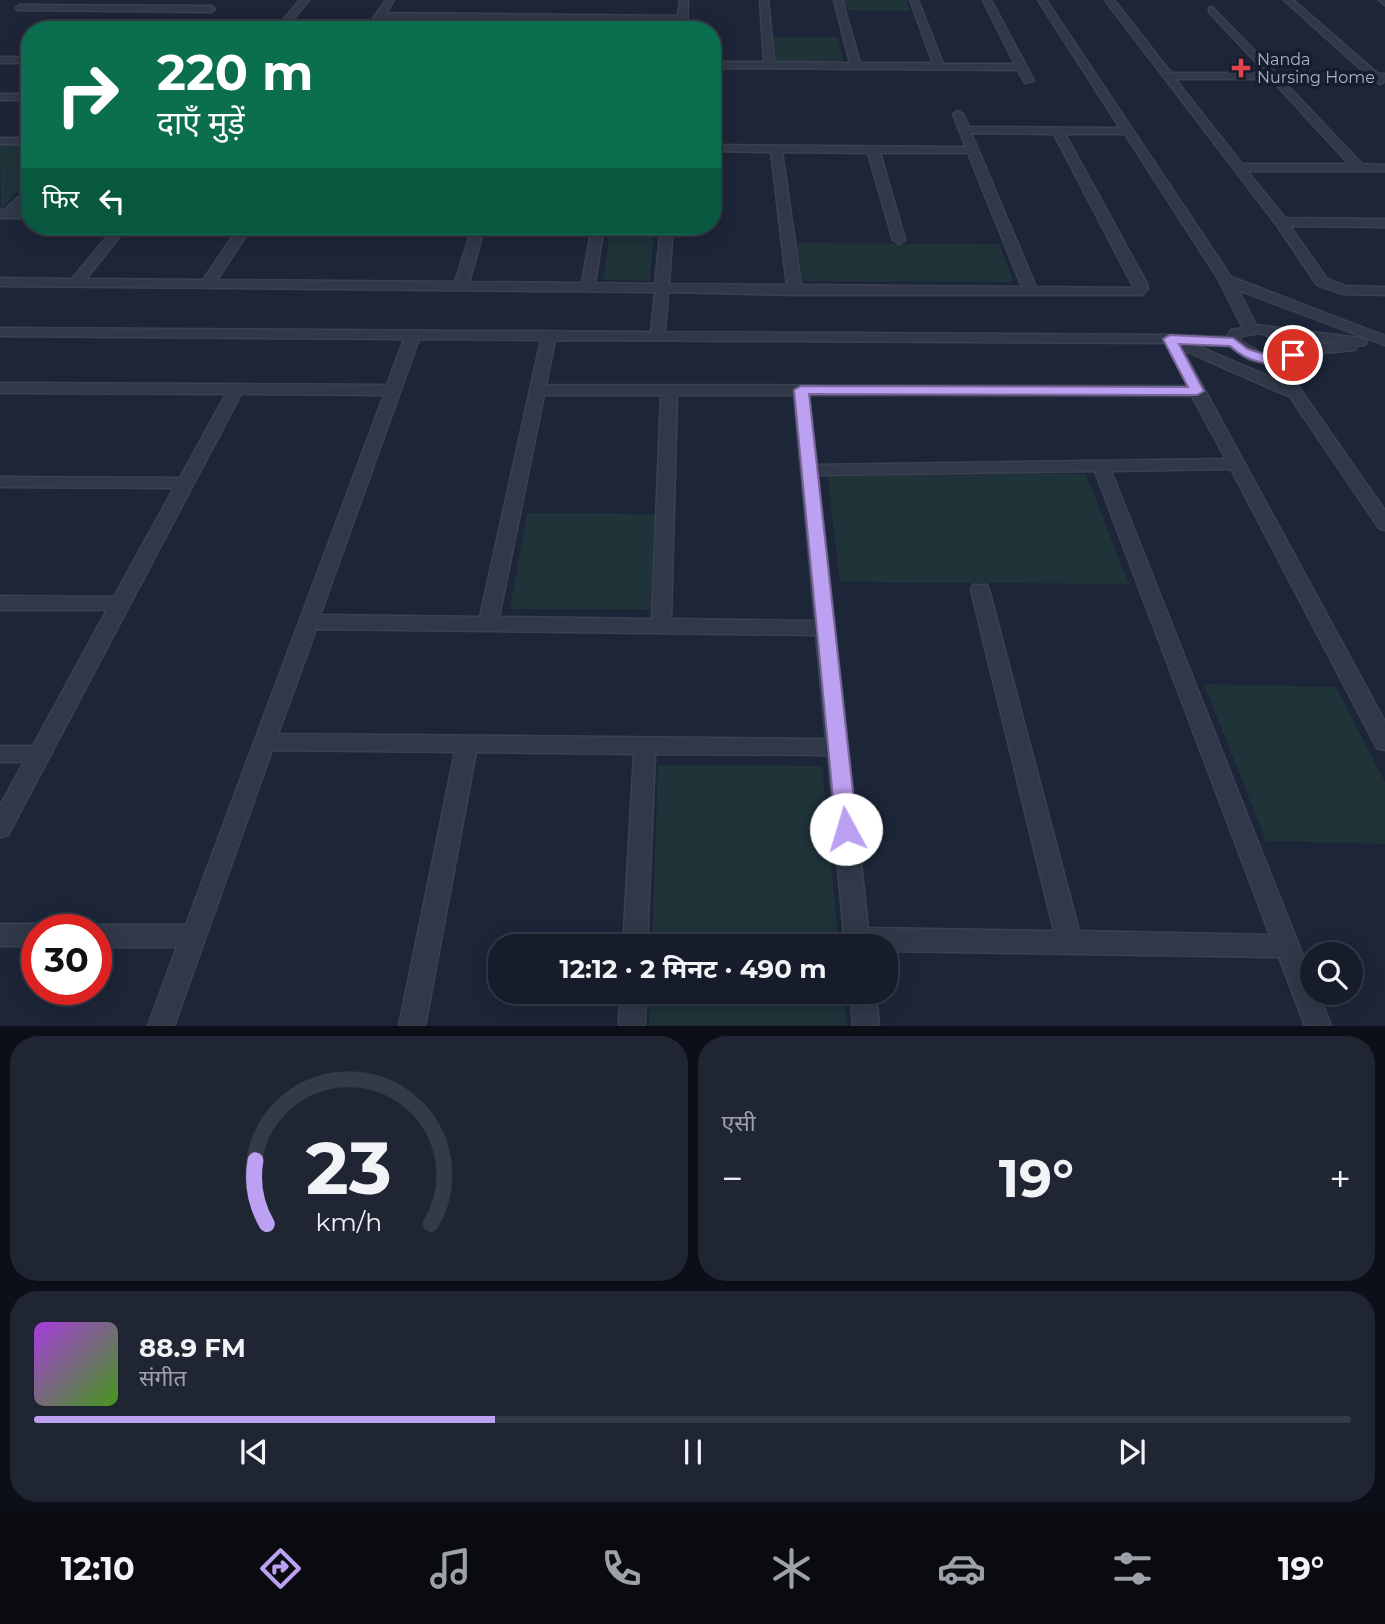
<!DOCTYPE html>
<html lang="hi">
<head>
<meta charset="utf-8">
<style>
  :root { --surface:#161c2a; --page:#1f2532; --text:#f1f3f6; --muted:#9ea1a8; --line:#353a47; --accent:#bca0f2 }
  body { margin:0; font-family:Montserrat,"Noto Sans Devanagari",sans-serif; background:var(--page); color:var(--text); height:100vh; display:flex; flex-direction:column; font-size:26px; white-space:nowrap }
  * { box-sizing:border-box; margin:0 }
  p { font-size:23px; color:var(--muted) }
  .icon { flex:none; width:38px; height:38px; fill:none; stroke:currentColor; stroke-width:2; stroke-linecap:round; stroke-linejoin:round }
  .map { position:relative; height:1026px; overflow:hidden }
  .drawer { display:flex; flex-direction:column; gap:10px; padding:10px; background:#0c0f17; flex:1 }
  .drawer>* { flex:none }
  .hud { position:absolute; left:21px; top:21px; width:700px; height:214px; border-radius:28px; box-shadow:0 4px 18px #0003,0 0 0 2px var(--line); background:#0b6e4f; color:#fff; overflow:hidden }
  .buttons { position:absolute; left:1300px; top:942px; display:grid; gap:14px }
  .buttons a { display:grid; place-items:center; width:63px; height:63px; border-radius:50%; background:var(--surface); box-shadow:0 4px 18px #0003,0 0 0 2px var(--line); font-size:35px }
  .speed { position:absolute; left:21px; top:914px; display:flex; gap:14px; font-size:35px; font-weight:700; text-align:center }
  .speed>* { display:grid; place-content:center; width:91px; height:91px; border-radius:50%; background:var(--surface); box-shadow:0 4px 18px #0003,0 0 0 2px var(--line); line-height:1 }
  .speed .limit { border:10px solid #d22; background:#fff; color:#111 }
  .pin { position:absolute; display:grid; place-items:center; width:60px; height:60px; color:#fff; margin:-30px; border:4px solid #fff; border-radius:50%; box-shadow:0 2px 7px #0007 }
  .me { position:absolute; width:77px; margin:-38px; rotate:354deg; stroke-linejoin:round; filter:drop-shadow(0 0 5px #0008) }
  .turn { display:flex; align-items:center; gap:24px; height:147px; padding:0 21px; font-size:32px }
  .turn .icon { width:91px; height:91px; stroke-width:2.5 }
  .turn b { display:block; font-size:49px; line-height:60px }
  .then { display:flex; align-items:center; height:66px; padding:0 21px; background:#0003; gap:14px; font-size:26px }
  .big { font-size:52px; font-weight:700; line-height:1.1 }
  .drawer .widget { flex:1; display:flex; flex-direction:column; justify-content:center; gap:10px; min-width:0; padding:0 24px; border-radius:28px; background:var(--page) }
  .drawer .dial { align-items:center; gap:0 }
  .dial svg { height:182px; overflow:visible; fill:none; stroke:var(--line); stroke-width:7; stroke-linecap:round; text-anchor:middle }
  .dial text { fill:var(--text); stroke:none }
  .song { display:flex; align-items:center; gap:21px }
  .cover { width:84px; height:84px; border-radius:10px; background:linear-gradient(135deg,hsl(280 70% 55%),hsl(100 70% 35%)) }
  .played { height:7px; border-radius:4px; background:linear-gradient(90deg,var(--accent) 35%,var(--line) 35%) }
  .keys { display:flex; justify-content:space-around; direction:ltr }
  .heat { display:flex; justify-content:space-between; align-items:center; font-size:38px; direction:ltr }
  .drawer .tiles { flex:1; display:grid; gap:10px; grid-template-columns:1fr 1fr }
  .widget:last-child { grid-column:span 2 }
  .trip { position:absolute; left:488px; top:934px; width:410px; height:70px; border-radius:28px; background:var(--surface); box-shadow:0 4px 18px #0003,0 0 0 2px var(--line); font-weight:700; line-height:70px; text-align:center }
  .menu { display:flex; height:112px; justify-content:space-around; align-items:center; background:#090b11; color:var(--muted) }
  .menu .icon { width:49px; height:49px }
  .menu .selected { color:var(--accent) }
  .menu b { font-size:32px; color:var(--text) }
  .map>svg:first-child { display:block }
</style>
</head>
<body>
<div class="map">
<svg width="1385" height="1026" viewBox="0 0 1385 1026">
  <rect width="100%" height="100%" fill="#1d2538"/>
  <g fill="#1f3339">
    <path d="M 843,0 L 906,0 L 910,11 L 846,10 Z"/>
    <path d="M 84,20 L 278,24 L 274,30 L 71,30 Z"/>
    <path d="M 771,37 L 838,37 L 844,63 L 774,63 Z"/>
    <path d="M 0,145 L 30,145 L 30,178 L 1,209 Z"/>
    <path d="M 611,226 L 654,226 L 650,281 L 603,280 Z"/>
    <path d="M 797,243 L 999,244 L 1014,282 L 802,281 Z"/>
    <path d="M 827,472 L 1086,474 L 1129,584 L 840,582 Z"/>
    <path d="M 527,513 L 656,514 L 651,610 L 510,609 Z"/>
    <path d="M 1204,684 L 1336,687 L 1385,782 L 1385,844 L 1266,841 Z"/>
    <path d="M 658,765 L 822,766 L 839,947 L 652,947 Z"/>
    <path d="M 650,992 L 844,992 L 847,1025 L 649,1025 Z"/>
  </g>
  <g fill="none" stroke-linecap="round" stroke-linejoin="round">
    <g stroke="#3a4151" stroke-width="3">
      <g id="minor">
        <path d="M 300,0 L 309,0 L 284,30 L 275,30 Z"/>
        <path d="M 386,0 L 394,0 L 386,13 L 678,16 L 680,0 L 688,0 L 687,30 L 677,30 L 678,22 L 382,19 L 375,29 L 369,29 L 367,27 Z"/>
        <path d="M 760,0 L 768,0 L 774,62 L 850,63 L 834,0 L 842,0 L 860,63 L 933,63 L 910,0 L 918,0 L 943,64 L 1015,64 L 983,0 L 991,0 L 1034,81 L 1025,83 L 1018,70 L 712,68 L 712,62 L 764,62 Z"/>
        <path d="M 1038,0 L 1046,0 L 1231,277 L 1385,336 L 1385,345 L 1238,290 L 1256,325 L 1360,338 L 1367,342 L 1365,345 L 1357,346 L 1355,350 L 1300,355 L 1282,363 L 1385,511 L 1385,530 L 1379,528 L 1290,397 L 1183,350 L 1385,722 L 1385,750 L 1377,748 L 1231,469 L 1111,471 L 1312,979 L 1312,992 L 1318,992 L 1331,1026 L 1305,1026 L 1279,957 L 886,951 L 886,947 L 845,947 L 828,755 L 655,754 L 647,947 L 623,947 L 634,754 L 476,752 L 425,1026 L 399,1026 L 455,752 L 272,750 L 174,1026 L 148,1026 L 177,947 L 96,947 L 96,929 L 87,929 L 96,925 L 186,925 L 384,395 L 241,394 L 8,835 L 0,837 L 0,806 L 24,762 L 0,762 L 0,746 L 33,746 L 107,610 L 0,610 L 0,596 L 114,597 L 174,488 L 0,487 L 0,477 L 180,478 L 226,394 L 0,393 L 0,383 L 387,385 L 404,339 L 0,336 L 0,328 L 651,332 L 655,292 L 0,286 L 0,278 L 72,279 L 116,226 L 128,226 L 86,279 L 203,280 L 240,226 L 252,226 L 217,280 L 455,282 L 473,226 L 485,226 L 469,282 L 582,283 L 592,226 L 604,226 L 595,283 L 655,284 L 661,226 L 673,226 L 669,284 L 787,285 L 771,152 L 712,151 L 712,145 L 966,147 L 953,114 L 958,111 L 963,114 L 969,127 L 1120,128 ZM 971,133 L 1054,134 L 1134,288 L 1036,287 ZM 1065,134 L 1125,134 L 1219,280 L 1243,328 L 1231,330 L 1227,337 L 1170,335 L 665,332 L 668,292 L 795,295 L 1142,295 L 1148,289 L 1147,284 ZM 782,152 L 868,153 L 893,240 L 899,244 L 905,240 L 880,153 L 968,153 L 1022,287 L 801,285 ZM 1260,333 L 1282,341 L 1288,348 L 1286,352 L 1263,354 L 1240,341 L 1242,336 ZM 1295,338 L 1338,343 L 1302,346 ZM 419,339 L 541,340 L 480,617 L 320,615 ZM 555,340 L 1165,343 L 1188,386 L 546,385 ZM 1195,345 L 1229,346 L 1248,359 L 1267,364 L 1279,381 ZM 544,395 L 661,395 L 652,619 L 499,617 ZM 677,395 L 794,395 L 815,621 L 671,619 ZM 809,395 L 1192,396 L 1226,459 L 817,465 ZM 1095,471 L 1270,935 L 1079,931 L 989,590 L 987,585 L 973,585 L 971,590 L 1054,931 L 868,928 L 818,475 ZM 316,629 L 816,635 L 826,739 L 278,734 Z"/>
        <path d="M 1105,0 L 1114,0 L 1171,73 L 1266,73 L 1209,12 L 1209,8 L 1212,7 L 1277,74 L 1366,74 L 1284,0 L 1293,0 L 1378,74 L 1385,74 L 1385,81 L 1380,84 L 1373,80 L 1282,80 L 1362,164 L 1385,165 L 1385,171 L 1247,171 L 1285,218 L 1385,219 L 1385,227 L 1290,226 L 1327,279 L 1345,286 L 1385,287 L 1385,295 L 1343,294 L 1317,285 L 1276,224 ZM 1175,79 L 1271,79 L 1349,164 L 1242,164 Z"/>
        <path d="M 1379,0 L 1385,0 L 1385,5 Z"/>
        <path d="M 20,5 L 211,6 L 215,9 L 211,12 L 17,10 L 16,8 Z"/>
        <rect x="0" y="57" width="30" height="6"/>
        <rect x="0" y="94" width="30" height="6"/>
        <rect x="0" y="138" width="30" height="6"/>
        <path d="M 30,187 L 30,198 L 18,210 L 30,210 L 30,218 L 0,218 L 0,210 L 4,210 Z"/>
        <path d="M 0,924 L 37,924 L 47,929 L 37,929 L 37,946 L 0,946 Z"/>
        <path d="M 620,992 L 646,992 L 645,1026 L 619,1026 Z"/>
        <path d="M 850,992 L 876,992 L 879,1026 L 853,1026 Z"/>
      </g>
    </g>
    <use href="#minor" fill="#313848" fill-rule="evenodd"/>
  </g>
  <path fill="#bca0f2" stroke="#7a689d" stroke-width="2" d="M 1170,335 L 1233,338 L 1248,349 L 1263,354 L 1279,355 L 1293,351 L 1299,355 C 1280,372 1247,362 1230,346 L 1179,344 L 1204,391 L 1197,395 L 809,394 L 857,829 L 854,835 L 846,838 L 839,835 L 836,829 L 794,390 L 801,386 L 1188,387 L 1163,339 Z"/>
  <path fill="#e0444e" stroke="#161d2c" stroke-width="2.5" d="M1237.5 57.5h7v7h7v7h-7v7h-7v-7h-7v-7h7z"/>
  <g text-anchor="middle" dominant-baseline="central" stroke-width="7" stroke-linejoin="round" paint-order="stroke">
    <g font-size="16" fill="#aab1c6" stroke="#161d2c" text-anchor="start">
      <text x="1257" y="59">Nanda<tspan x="1257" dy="18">Nursing Home</tspan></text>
    </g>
  </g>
</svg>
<div class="buttons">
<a><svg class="icon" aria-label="search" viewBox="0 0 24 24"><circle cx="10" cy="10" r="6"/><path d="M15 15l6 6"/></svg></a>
</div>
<div class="speed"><div class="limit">30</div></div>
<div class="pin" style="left:1293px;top:355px;background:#d93025"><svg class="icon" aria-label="arrive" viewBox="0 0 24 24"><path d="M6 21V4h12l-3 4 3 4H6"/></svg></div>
<svg class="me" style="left:846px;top:829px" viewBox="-20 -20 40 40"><circle r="19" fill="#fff"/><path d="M0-13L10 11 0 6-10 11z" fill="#bca0f2"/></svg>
<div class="trip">12:12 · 2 मिनट · 490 m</div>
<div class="hud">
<div class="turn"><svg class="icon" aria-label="right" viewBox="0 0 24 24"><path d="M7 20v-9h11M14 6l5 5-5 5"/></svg><div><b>220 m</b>दाएँ मुड़ें</div></div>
<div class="then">फिर<svg class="icon" aria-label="left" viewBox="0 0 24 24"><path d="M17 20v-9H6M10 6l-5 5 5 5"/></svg></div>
</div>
</div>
<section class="drawer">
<div class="tiles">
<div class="widget dial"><svg viewBox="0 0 100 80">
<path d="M14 69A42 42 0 1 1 86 69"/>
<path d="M14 69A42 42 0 0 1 9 41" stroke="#bca0f2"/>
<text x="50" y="56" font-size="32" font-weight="700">23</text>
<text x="50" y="72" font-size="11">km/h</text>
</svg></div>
<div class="widget"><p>एसी</p>
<div class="heat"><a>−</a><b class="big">19°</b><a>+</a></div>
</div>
<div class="widget">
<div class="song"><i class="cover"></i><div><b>88.9 FM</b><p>संगीत</p></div></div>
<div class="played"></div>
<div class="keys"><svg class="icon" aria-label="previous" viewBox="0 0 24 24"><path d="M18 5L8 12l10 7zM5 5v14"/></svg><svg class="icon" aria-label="pause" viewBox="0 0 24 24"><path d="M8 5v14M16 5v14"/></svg><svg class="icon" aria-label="next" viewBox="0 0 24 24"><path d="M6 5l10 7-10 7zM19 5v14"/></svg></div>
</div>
</div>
</section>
<nav class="menu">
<b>12:10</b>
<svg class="icon selected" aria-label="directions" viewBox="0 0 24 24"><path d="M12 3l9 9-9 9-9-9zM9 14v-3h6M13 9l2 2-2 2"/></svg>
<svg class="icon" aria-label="music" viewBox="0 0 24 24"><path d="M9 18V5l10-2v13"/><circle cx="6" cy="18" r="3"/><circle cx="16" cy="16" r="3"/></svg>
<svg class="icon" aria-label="phone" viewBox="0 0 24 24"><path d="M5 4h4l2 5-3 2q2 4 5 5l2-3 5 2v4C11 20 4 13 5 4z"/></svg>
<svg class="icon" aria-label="climate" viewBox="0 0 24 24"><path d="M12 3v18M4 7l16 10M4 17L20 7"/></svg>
<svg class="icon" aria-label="car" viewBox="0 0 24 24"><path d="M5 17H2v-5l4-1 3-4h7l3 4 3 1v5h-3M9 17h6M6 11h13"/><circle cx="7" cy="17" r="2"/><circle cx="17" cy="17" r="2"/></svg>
<svg class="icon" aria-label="filters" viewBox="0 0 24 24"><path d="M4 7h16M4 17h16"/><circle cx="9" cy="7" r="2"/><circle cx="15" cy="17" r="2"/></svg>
<b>19°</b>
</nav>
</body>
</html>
